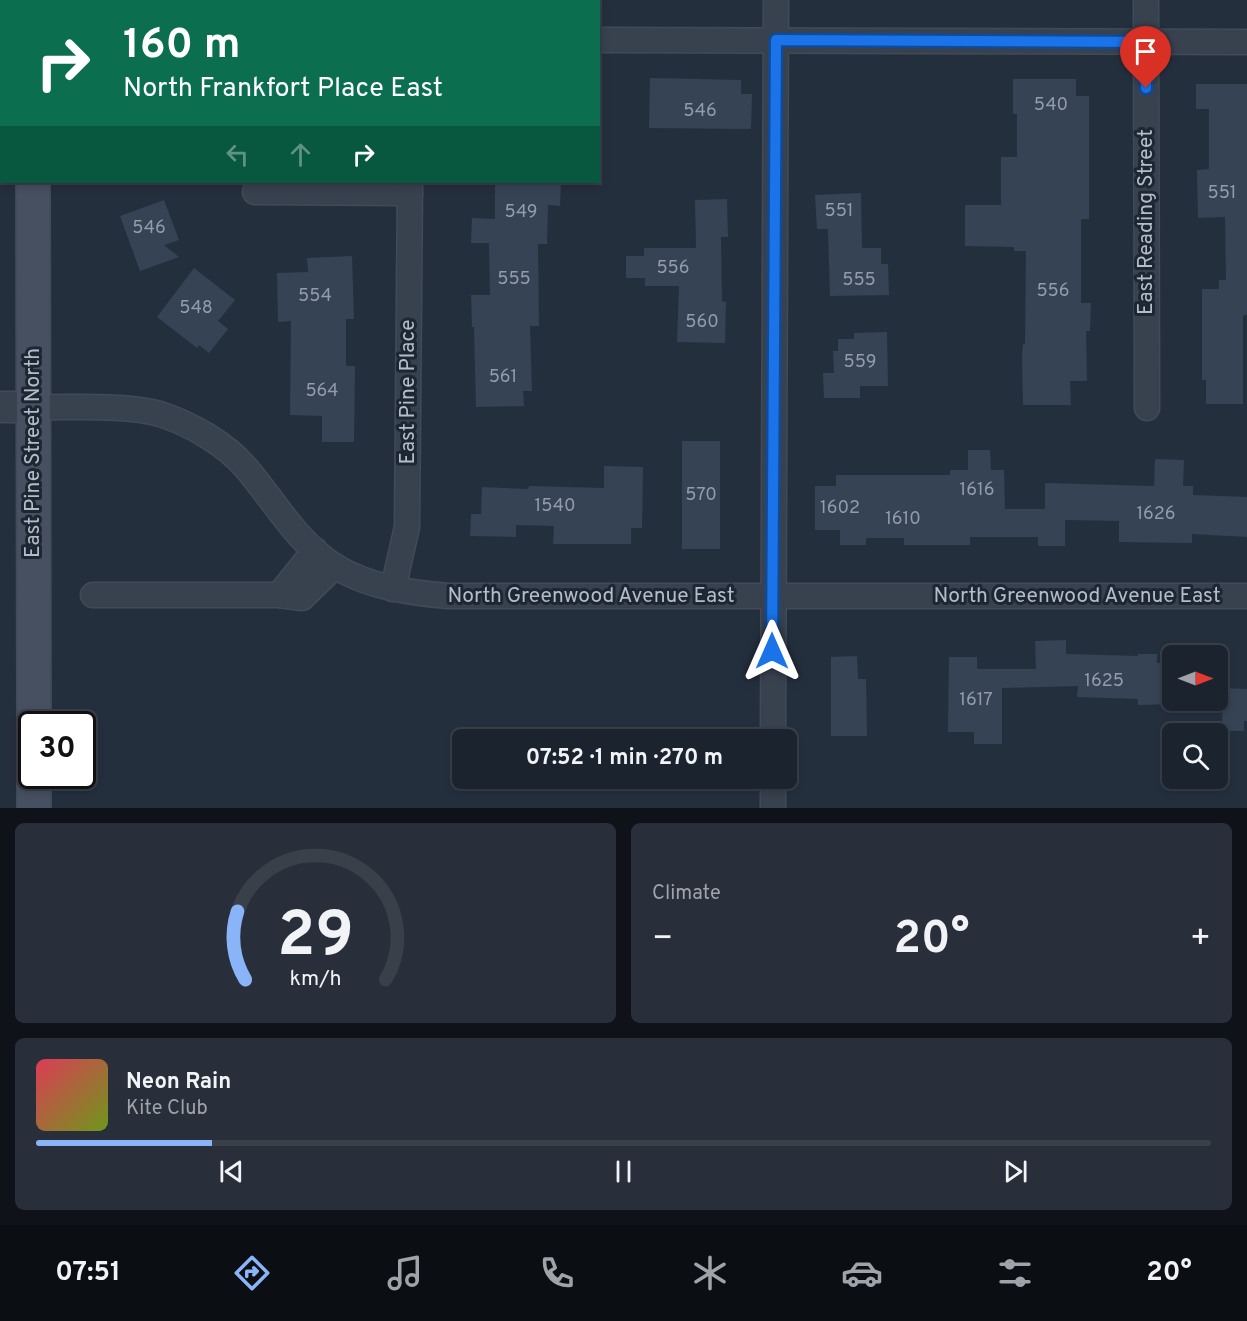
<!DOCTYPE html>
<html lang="en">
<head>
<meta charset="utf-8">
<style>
  :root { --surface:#1b232e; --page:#282f3a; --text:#f1f3f6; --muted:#a0a4aa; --line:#39404a; --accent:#8ab4f8 }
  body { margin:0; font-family:Overpass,sans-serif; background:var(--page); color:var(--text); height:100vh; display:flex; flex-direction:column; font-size:22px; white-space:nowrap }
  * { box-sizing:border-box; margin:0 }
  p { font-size:20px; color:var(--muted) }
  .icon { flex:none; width:33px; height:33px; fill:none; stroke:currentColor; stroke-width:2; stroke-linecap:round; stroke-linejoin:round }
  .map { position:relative; height:808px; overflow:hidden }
  .panel { display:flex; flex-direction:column; gap:15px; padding:15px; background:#0f1319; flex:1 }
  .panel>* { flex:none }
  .banner { position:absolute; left:0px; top:0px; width:600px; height:183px; box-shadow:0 3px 9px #0003,0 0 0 2px var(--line); background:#0b6e4f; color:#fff; overflow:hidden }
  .needle { width:39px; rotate:90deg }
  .fabs { position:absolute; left:1162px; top:645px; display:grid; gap:12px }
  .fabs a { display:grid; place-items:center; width:66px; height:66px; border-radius:9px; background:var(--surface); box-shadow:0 3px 9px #0003,0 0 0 2px var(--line); font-size:30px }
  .speed { position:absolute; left:18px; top:711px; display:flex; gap:12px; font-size:30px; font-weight:700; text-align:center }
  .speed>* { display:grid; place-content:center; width:78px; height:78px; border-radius:50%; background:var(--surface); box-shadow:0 3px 9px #0003,0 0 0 2px var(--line); line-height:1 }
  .speed .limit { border:3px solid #111; border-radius:9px; background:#fff; color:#111 }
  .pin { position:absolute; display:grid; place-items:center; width:51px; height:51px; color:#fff; margin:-62px -26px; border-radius:50% 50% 50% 0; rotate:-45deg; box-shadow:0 0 6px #0007 }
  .pin .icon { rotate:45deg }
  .me { position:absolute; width:66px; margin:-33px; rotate:0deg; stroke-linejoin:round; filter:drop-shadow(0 0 4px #0008) }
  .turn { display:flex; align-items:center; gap:21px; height:126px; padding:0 24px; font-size:27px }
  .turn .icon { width:78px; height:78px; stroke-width:2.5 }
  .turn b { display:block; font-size:42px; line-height:51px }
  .lanes { display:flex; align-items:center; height:57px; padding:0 24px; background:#0003; justify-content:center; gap:30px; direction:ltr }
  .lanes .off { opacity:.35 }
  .big { font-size:45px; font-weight:700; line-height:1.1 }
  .panel .tile { flex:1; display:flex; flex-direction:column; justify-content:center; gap:9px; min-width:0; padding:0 21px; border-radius:9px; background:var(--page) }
  .panel .dial { align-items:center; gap:0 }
  .dial svg { height:156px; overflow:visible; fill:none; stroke:var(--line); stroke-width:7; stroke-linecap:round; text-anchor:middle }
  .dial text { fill:var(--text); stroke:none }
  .song { display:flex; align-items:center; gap:18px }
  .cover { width:72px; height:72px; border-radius:9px; background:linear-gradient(135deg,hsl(350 70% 55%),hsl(80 70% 35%)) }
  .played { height:6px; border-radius:3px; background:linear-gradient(90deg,var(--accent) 15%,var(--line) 15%) }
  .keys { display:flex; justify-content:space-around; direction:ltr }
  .heat { display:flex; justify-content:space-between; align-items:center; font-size:33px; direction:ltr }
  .panel .tiles { flex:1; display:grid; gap:15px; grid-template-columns:1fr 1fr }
  .tile:last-child { grid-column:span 2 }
  .trip { position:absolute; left:452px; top:729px; width:345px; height:60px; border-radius:9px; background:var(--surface); box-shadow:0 3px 9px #0003,0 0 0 2px var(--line); font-weight:700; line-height:60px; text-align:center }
  .tabs { display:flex; height:96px; justify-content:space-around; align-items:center; background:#0b0e12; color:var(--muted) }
  .tabs .icon { width:42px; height:42px }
  .tabs .on { color:var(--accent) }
  .tabs b { font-size:27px; color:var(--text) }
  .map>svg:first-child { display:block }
</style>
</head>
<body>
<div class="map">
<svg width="1247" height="808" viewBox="0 0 1247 808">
  <rect width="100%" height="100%" fill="#242f3e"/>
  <g fill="#364354">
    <path d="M 650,78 L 741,80 L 741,94 L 752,94 L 751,129 L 649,128 Z"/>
    <path d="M 1013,79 L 1076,79 L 1076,96 L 1089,96 L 1089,219 L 1081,219 L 1081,303 L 1091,303 L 1090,331 L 1086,331 L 1087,381 L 1070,381 L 1071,405 L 1023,405 L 1022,356 L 1023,344 L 1025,344 L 1026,251 L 1014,251 L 1014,247 L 965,246 L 965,205 L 1001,205 L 1001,157 L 1017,157 L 1017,114 L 1013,114 Z"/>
    <path d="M 1196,84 L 1247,84 L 1247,315 L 1243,315 L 1243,404 L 1206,404 L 1206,380 L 1202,380 L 1202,289 L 1219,289 L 1219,280 L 1226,280 L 1225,217 L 1198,218 L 1197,170 L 1209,169 L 1209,109 L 1196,109 Z"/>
    <path d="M 495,182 L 561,182 L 560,206 L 548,205 L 547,244 L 538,244 L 539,326 L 530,326 L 532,391 L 523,391 L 524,406 L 476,407 L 474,327 L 472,327 L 471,295 L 490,295 L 489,243 L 471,243 L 472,218 L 495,219 Z"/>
    <path d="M 861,193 L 862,248 L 881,248 L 881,264 L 888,264 L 889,295 L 830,296 L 828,229 L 817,229 L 815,195 Z"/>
    <path d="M 727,199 L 728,237 L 721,237 L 722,301 L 726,302 L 725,343 L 677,342 L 679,286 L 645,286 L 645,278 L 626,278 L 626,256 L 644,256 L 644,248 L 696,248 L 695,200 Z"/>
    <path d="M 164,200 L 179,240 L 164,245 L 179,257 L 140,271 L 120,216 Z"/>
    <path d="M 352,256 L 354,319 L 346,319 L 346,366 L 355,366 L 354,442 L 322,442 L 322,416 L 290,415 L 291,321 L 278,322 L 277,273 L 308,272 L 307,258 Z"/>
    <path d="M 194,268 L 235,300 L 218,321 L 228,329 L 209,353 L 199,345 L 197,348 L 157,317 Z"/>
    <path d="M 887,332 L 888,386 L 860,386 L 860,398 L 824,398 L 823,373 L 834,373 L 833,351 L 838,351 L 838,339 L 854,339 L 854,333 Z"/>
    <rect x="682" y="441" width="38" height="108"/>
    <path d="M 968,450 L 990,450 L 991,470 L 1004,470 L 1005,509 L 1045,509 L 1045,483 L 1154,486 L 1155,459 L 1184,460 L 1183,486 L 1193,486 L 1193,495 L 1247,497 L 1247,537 L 1192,534 L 1192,543 L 1119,542 L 1119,521 L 1065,520 L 1065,546 L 1038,546 L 1038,537 L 970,537 L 970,545 L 904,545 L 904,538 L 866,538 L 866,545 L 840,545 L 840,530 L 815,530 L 815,486 L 836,486 L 836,475 L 950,475 L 950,470 L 968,470 Z"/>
    <path d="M 604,466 L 643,467 L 642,528 L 631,528 L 631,544 L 553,544 L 554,526 L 516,525 L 516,537 L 470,536 L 471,514 L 481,514 L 482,487 L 528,489 L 529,486 L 604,488 Z"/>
    <path d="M 1066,640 L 1066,654 L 1138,656 L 1138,654 L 1157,654 L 1157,663 L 1173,663 L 1172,704 L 1138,705 L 1138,699 L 1077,697 L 1078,686 L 1002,688 L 1002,744 L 974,744 L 974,732 L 948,732 L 949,657 L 977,657 L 977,669 L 1036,669 L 1035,641 Z"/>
    <path d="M 857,656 L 858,679 L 866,679 L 867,736 L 831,736 L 831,657 Z"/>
    <path d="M 1223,688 L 1247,689 L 1247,721 L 1244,721 L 1244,731 L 1222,731 Z"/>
  </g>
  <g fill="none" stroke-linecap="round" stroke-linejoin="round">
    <g stroke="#414a57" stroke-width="27">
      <g id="minor">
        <path d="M 1146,0 L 1147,408"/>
        <path d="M 410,2 L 410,0"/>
        <path d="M 598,40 L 1247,42"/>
        <path d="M 255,192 L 410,193"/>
        <path d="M 33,407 C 69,408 126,404 160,414 C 191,424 226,444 247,469 C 275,502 298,544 336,567 C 370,587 410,593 449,596 L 1247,596"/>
        <path d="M 393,589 L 407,527 L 410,182"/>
        <path d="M 93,595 L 279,595 L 302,598 L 335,566"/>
        <path d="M 279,595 L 315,550"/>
        <path d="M 773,740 L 776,0"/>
        <path d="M 773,778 L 773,808"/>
      </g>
    </g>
    <g stroke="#414a57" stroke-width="33">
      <path id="tertiary" d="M 0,407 L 33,407"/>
    </g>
    <g stroke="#414a57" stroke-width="36">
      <g id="secondary">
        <path d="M 34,0 L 34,2"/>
        <path d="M 33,182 L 34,724"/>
        <path d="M 34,808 L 34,776"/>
      </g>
    </g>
    <use href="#minor" stroke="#38414e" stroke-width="24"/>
    <use href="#tertiary" stroke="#38414e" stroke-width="30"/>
    <use href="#secondary" stroke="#465061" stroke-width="33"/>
  </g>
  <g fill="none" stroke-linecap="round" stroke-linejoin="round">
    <g stroke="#114b97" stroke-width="15">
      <path id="route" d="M 772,651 L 776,40 L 1146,42 L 1146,88"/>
    </g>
    <use href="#route" stroke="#1a73e8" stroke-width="10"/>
  </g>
  <g text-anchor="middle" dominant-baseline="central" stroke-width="6" stroke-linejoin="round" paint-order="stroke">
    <g font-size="18" fill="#929caa">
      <text x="1051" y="105">540</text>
      <text x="700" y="111">546</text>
      <text x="1222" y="193">551</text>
      <text x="839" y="211">551</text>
      <text x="521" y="212">549</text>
      <text x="149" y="228">546</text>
      <text x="673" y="268">556</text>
      <text x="514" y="279">555</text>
      <text x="859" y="280">555</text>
      <text x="1053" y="291">556</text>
      <text x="315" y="296">554</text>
      <text x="196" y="308">548</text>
      <text x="702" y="322">560</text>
      <text x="860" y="362">559</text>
      <text x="503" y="377">561</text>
      <text x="322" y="391">564</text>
      <text x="977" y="490">1616</text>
      <text x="701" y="495">570</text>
      <text x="555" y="506">1540</text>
      <text x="840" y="508">1602</text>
      <text x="1156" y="514">1626</text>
      <text x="903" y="519">1610</text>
      <text x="1104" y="681">1625</text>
      <text x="976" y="700">1617</text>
    </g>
    <g font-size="21" fill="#b4bcc9" stroke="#1d2633">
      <text transform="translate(1146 222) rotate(-90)">East Reading Street</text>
      <text transform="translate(408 392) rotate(-90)">East Pine Place</text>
      <text transform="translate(33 453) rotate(-90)">East Pine Street North</text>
      <text x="591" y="596">North Greenwood Avenue East</text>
      <text x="1077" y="596">North Greenwood Avenue East</text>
    </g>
  </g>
</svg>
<div class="fabs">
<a><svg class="needle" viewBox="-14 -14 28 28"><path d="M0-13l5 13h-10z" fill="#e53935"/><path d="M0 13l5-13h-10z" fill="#a0a4aa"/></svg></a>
<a><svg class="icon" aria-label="search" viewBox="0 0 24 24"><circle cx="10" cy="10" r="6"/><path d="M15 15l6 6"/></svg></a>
</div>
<div class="speed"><div class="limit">30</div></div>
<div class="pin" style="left:1146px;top:88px;background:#d93025"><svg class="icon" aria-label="arrive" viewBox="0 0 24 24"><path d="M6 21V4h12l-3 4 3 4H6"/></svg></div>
<svg class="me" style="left:772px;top:651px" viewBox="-20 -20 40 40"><path d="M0-17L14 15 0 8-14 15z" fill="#1a73e8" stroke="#fff" stroke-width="4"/></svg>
<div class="trip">07:52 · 1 min · 270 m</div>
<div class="banner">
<div class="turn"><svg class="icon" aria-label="right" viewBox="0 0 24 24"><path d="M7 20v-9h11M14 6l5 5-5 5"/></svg><div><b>160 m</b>North Frankfort Place East</div></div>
<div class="lanes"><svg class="icon off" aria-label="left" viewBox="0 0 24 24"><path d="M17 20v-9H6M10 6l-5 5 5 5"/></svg><svg class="icon off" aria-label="ahead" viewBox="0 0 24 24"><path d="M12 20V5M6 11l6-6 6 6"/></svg><svg class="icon" aria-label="right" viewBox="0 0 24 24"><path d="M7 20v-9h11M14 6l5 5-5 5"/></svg></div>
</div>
</div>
<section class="panel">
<div class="tiles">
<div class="tile dial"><svg viewBox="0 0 100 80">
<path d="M14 69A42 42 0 1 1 86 69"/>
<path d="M14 69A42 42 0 0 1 10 34" stroke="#8ab4f8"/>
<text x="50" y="56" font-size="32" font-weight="700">29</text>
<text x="50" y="72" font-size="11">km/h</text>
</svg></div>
<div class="tile"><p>Climate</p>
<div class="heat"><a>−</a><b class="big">20°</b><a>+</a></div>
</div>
<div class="tile">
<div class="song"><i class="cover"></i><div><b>Neon Rain</b><p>Kite Club</p></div></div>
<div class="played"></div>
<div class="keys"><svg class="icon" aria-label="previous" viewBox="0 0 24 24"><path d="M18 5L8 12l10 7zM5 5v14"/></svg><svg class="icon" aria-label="pause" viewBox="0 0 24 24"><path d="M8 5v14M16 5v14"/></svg><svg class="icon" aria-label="next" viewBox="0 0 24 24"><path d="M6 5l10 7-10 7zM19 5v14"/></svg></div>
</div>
</div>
</section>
<nav class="tabs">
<b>07:51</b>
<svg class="icon on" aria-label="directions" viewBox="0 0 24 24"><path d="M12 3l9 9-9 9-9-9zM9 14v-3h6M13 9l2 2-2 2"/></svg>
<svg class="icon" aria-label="music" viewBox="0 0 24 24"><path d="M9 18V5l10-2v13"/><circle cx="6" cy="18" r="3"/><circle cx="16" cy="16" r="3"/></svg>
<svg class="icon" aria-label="phone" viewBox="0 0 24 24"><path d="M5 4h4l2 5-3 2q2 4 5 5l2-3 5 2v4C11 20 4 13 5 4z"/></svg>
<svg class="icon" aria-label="climate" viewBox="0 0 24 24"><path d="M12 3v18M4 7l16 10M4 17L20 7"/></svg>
<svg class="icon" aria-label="car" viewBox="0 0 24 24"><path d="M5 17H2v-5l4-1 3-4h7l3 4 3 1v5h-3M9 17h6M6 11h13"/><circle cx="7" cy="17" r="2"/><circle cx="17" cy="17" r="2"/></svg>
<svg class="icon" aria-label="filters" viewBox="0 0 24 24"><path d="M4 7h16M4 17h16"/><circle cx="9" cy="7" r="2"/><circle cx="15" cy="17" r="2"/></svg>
<b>20°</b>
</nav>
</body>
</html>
